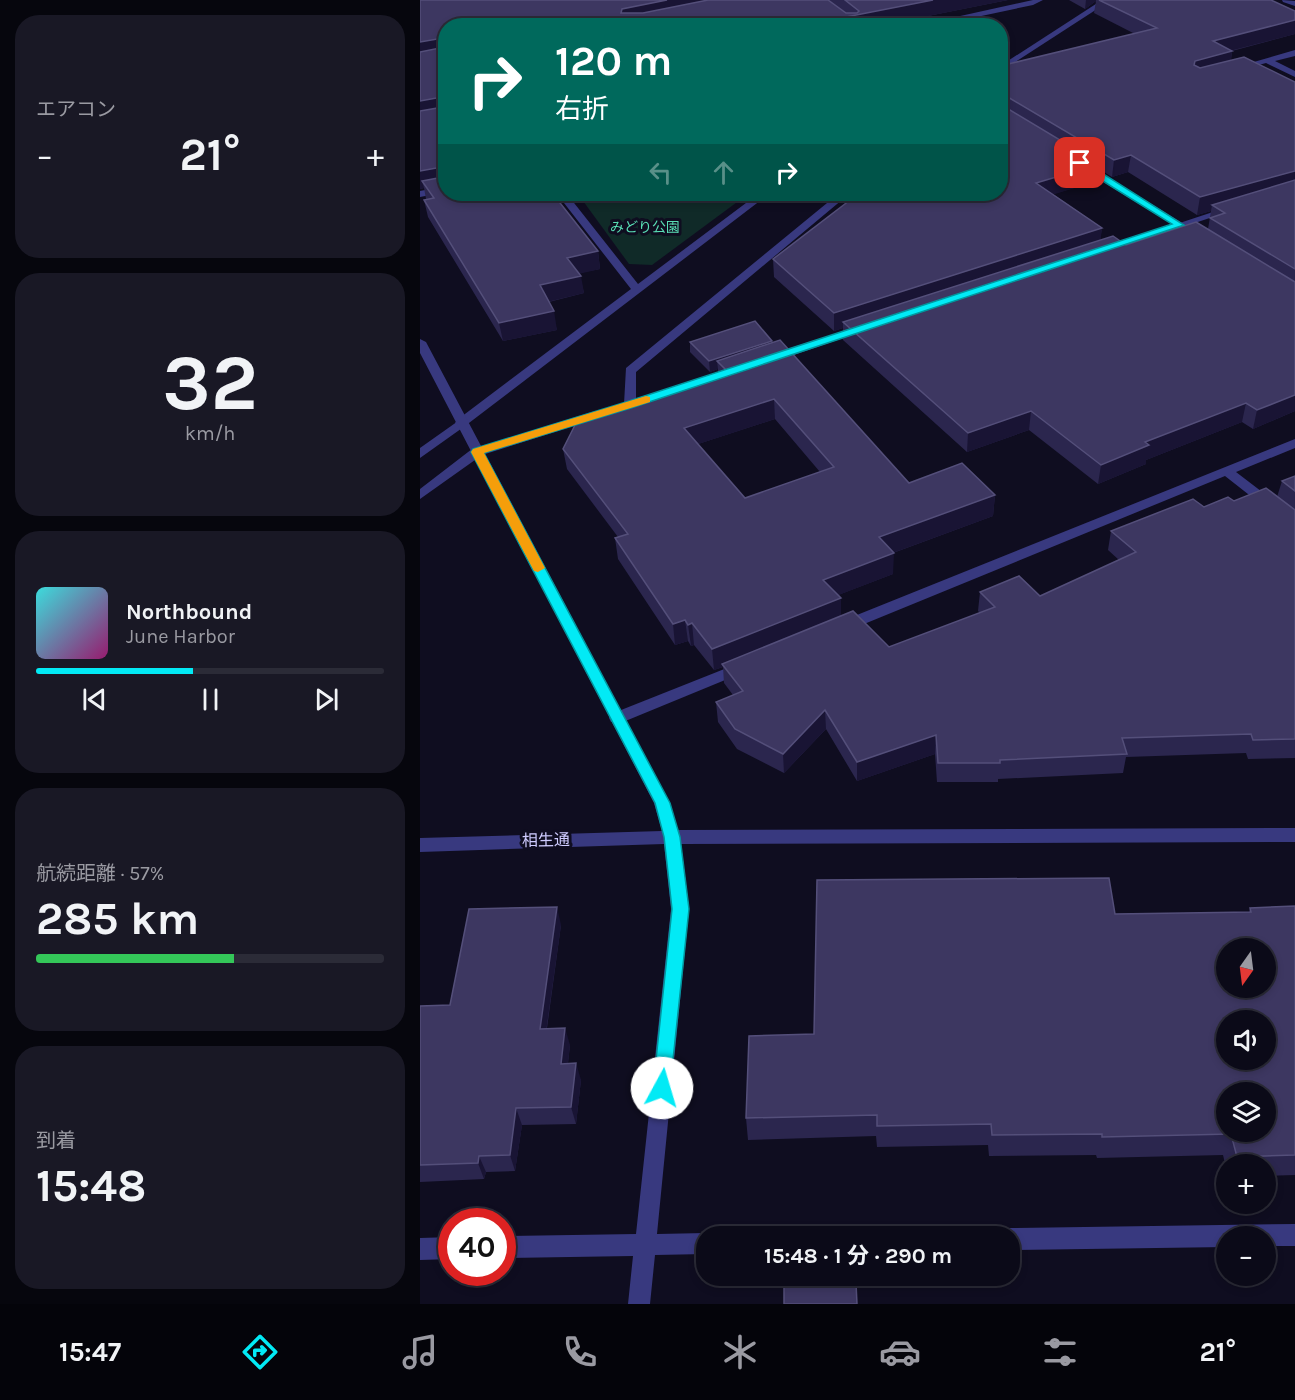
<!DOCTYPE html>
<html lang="ja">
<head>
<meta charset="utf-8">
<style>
  :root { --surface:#0b0a18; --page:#191825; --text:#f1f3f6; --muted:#9a9aa2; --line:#2b2b37; --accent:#02eaf5 }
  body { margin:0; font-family:Karla,"Noto Sans JP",sans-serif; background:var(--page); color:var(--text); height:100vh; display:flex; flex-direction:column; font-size:22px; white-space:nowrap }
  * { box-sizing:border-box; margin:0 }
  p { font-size:20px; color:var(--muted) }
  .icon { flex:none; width:33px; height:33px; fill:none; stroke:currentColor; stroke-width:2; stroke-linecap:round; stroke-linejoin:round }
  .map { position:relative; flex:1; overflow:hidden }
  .sheet { display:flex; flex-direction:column; gap:15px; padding:15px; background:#06060d; width:420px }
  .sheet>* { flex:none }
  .guide { position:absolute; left:18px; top:18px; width:570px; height:183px; border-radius:24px; box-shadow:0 3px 9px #0003,0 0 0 2px var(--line); background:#00695c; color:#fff; overflow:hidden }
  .needle { width:39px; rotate:194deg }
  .controls { position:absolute; left:796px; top:938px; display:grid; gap:12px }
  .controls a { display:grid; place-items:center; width:60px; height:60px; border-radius:50%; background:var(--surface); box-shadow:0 3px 9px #0003,0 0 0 2px var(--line); font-size:30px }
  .speed { position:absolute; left:18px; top:1208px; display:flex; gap:12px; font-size:30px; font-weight:700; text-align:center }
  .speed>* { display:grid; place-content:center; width:78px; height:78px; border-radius:50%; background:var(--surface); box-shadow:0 3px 9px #0003,0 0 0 2px var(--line); line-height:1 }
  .speed .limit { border:9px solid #d22; background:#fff; color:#111 }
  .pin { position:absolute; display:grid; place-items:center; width:51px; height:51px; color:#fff; margin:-26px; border-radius:12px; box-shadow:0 3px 9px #0006 }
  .me { position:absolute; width:66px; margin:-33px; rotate:6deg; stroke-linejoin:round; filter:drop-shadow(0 0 4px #0008) }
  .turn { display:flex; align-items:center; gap:21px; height:126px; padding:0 18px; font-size:27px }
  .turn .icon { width:78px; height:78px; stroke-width:2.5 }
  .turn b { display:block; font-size:42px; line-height:51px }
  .lanes { display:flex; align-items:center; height:57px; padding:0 18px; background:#0003; justify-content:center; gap:30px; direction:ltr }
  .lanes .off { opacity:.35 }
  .big { font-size:45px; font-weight:700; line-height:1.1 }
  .sheet .widget { flex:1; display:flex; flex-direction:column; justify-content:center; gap:9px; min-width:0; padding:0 21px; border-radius:24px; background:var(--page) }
  .sheet .dial { align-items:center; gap:0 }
  .dial b { font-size:78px; line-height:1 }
  .song { display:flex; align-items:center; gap:18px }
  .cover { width:72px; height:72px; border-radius:9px; background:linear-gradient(135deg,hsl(180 70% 55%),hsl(320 70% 35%)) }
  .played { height:6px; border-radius:3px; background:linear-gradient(90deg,var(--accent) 45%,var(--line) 45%) }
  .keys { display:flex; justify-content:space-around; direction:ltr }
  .heat { display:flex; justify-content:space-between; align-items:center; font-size:33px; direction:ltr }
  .charge { height:9px; border-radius:4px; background:linear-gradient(90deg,#34c759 57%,var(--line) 0) }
  .trip { position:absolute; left:276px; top:1226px; width:324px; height:60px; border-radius:24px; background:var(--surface); box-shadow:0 3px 9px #0003,0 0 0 2px var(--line); font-weight:700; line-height:60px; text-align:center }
  .tabs { display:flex; height:96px; justify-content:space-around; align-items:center; background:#04040a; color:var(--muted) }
  .tabs .icon { width:42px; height:42px }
  .tabs .current { color:var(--accent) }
  .tabs b { font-size:27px; color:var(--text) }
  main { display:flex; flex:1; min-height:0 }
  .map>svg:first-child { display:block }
</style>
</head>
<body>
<main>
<section class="sheet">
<div class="widget"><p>エアコン</p>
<div class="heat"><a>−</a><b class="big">21°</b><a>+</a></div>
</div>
<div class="widget dial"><b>32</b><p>km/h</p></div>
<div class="widget">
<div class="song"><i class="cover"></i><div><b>Northbound</b><p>June Harbor</p></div></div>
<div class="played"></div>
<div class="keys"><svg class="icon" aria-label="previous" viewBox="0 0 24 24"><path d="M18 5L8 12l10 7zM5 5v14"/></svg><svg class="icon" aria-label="pause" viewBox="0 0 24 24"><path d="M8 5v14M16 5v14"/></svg><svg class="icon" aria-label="next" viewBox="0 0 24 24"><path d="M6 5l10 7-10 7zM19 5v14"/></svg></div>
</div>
<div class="widget"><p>航続距離 · 57%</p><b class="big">285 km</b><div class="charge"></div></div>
<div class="widget"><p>到着</p><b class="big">15:48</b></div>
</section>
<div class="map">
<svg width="875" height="1304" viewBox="0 0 875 1304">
  <rect width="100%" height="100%" fill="#0f0d20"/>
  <path fill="#102a28" d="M 158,194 L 328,194 L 232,265 L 209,264 Z"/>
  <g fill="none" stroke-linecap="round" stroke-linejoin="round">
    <g fill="#38397f" fill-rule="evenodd">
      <path d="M 875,50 L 875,56 L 855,61 L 875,71 L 875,77 L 846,63 L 817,71 L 813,68 Z"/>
      <path d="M 26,186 L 26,192 L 0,197 L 0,191 Z"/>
      <path d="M 137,194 L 147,194 L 218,284 L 338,194 L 349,194 L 45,426 L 37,426 L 35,423 L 37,420 L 211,289 Z"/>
    </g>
    <g fill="#38397f" fill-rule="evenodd">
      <path d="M 613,0 L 623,0 L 613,5 L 514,26 L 495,26 Z"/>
      <path d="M 682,0 L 691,0 L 580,72 L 580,66 Z"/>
      <path d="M 418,194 L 429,194 L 216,372 L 216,404 L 210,408 L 206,407 L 204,404 L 206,368 Z"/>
      <path d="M 805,208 L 814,210 L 690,251 L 686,252 L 681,249 Z"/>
      <path d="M 443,325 L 447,326 L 447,330 L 356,361 L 348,361 L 346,358 L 348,355 Z"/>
      <path d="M 175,411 L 181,415 L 179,418 L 62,455 L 0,499 L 0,489 L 52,449 Z"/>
      <path d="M 41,419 L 45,420 L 47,423 L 45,426 L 0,458 L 0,448 Z"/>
      <path d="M 875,439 L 875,448 L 816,472 L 875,517 L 875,528 L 870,527 L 805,476 L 427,631 L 417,631 L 415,627 L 417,623 Z"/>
      <path d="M 322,662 L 327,663 L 330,667 L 327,671 L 203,722 L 191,722 L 189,718 L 191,714 Z"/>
    </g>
    <g fill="#38397f" fill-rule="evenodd">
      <path d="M 862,0 L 875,1 L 875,6 L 863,2 Z"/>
      <path d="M 659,163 L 665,163 L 785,237 L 776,239 L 659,167 Z"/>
      <path d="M 0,339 L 6,342 L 250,803 L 258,830 L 875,828 L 875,842 L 261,844 L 269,909 L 237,1234 L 286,1233 L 292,1236 L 286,1236 L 286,1254 L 235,1255 L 230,1304 L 208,1304 L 213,1256 L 82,1258 L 82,1236 L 216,1234 L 251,909 L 244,844 L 0,852 L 0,838 L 242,831 L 234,803 L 0,353 Z"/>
      <path d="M 875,1224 L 875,1246 L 846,1246 L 846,1236 L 807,1236 L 807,1247 L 590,1250 L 590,1236 L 581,1236 L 582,1231 L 590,1228 Z"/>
      <path d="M 32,1237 L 32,1259 L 0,1260 L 0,1238 Z"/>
    </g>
  </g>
  <g fill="#2b264e" fill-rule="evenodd">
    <path d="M 0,0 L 588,0 L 458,26 L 26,26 L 26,194 L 178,251 L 180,269 L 159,273 L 164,293 L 129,302 L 137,330 L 83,341 L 8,217 L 4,200 L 6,199 L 4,188 L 0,189 Z"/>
    <path d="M 649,0 L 851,0 L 875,34 L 812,51 L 811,60 L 875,82 L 875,411 L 833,429 L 822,422 L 726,460 L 726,464 L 678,484 L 609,430 L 547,452 L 423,340 L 423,328 L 414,331 L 354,277 L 353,259 L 580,194 L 580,66 L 715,34 L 674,13 L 676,1 L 665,9 ZM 679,169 L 692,177 L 708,172 L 777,215 L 791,211 L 788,229 L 706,245 L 680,240 L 682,228 L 633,194 L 678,181 Z"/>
    <path d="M 352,341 L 352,343 L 489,483 L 575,495 L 573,516 L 473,553 L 473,574 L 418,595 L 421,598 L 421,616 L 469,647 L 560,613 L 558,611 L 560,592 L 620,596 L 699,560 L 688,550 L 691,531 L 784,507 L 814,501 L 857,497 L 862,481 L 875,476 L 875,758 L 828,759 L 826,753 L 706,757 L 703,773 L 578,779 L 578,782 L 517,782 L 515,754 L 437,781 L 406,729 L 364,773 L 317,749 L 298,722 L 296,702 L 313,695 L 304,683 L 303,667 L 294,670 L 274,645 L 271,646 L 268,641 L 255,645 L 198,559 L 195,538 L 198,537 L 147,469 L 143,449 L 298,375 L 298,369 L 290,372 L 270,352 L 270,342 ZM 355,419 L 400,472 L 325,498 L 278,444 Z"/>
    <path d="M 875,906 L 875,1175 L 846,1176 L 846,1164 L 807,1164 L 807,1172 L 803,1155 L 677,1158 L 676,1155 L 569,1156 L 568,1145 L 457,1147 L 456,1136 L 328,1140 L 326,1118 L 394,1034 L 695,914 L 829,912 L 830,908 Z"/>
    <path d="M 141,925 L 127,1028 L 150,1045 L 148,1063 L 161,1080 L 156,1124 L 102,1125 L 95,1171 L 66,1172 L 64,1179 L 0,1182 L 0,1006 L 30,1005 Z"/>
  </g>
  <g fill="#191434">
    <path d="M 247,0 L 323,0 L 204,24 L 201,13 L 202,9 Z"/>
    <path d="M 513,0 L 588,0 L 458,26 L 380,26 Z"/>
    <path d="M 666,0 L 676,0 L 676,1 L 665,9 Z"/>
    <path d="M 875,20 L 875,34 L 790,56 L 793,41 Z"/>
    <path d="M 23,38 L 26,54 L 0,58 L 0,42 Z"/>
    <path d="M 812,51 L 810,66 L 772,77 L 775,61 Z"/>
    <path d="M 22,97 L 26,113 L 0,118 L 0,101 Z"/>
    <path d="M 711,155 L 708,172 L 692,177 L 694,160 Z"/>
    <path d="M 680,164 L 678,181 L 615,200 L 616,183 Z"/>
    <path d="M 22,167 L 26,184 L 2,181 L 4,188 L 0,189 L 0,171 Z"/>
    <path d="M 875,171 L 875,187 L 792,205 L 791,211 L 777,215 L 780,197 Z"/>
    <path d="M 682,228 L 680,245 L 423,322 L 423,328 L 414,331 L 414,313 Z"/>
    <path d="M 178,251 L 180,269 L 150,276 L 147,258 Z"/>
    <path d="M 161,276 L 164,293 L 123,303 L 120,285 Z"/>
    <path d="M 134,311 L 137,330 L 83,341 L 79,323 Z"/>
    <path d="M 352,341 L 353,351 L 297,361 L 298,369 L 290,372 L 289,361 Z"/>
    <path d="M 875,395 L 875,411 L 833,429 L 837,410 Z"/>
    <path d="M 354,399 L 355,419 L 266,448 L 264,428 Z"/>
    <path d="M 826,403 L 822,422 L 726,460 L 726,464 L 678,484 L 681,465 L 725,442 Z"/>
    <path d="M 611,411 L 609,430 L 547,452 L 548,433 Z"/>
    <path d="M 575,495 L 573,516 L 459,558 L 459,537 Z"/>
    <path d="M 474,553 L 473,574 L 403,601 L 403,580 Z"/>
    <path d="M 421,598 L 421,619 L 302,664 L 303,667 L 294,670 L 292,649 Z"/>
    <path d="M 265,620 L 268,641 L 255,645 L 253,624 Z"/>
    <path d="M 272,623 L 274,645 L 271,646 L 268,625 Z"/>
    <path d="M 405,710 L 406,729 L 364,773 L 363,754 Z"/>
    <path d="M 516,735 L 515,754 L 437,781 L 437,762 Z"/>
    <path d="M 137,907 L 141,925 L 124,1046 L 120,1029 Z"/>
    <path d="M 145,1028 L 150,1045 L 146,1081 L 141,1064 Z"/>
    <path d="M 156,1063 L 161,1080 L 156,1124 L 151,1107 Z"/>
    <path d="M 96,1108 L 102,1125 L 95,1171 L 90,1155 Z"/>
    <path d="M 59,1156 L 66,1172 L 64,1179 L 58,1163 Z"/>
  </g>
  <g fill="#3d3761" stroke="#544f7a" stroke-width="1.5" fill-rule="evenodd">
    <path d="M 0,0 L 247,0 L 202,9 L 201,13 L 223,13 L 288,0 L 408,0 L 426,13 L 437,13 L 439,11 L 425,0 L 513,0 L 380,26 L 26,26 L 26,194 L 133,194 L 178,251 L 147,258 L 161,276 L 120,285 L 134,311 L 79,323 L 4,200 L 14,198 L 2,181 L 23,177 L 25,169 L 22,167 L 0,171 L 0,111 L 23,107 L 25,99 L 22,97 L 0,101 L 0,52 L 25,47 L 25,41 L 23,38 L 0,42 Z"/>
    <path d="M 679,0 L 851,0 L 875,11 L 875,20 L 793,41 L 812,51 L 775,61 L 774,65 L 780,68 L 824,57 L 875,82 L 875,171 L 780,197 L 711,155 L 694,160 L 581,93 L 580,97 L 580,84 L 586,79 L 580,75 L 580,66 L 737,28 Z"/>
    <path d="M 580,104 L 680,164 L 616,183 L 682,228 L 414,313 L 353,259 L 438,194 L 580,194 Z"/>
    <path d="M 875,180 L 875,269 L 790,218 L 805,213 L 792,205 Z"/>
    <path d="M 776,222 L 875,282 L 875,395 L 837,410 L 826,403 L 725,442 L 729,445 L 681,465 L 611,411 L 548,433 L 423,322 L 693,236 L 706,245 Z"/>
    <path d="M 335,321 L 352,341 L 289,361 L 270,342 Z"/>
    <path d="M 360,340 L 489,483 L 542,463 L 575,495 L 459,537 L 474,553 L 403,580 L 421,598 L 292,649 L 272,623 L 268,625 L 265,620 L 253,624 L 195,538 L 208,534 L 143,449 L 158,419 L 308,372 L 297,361 ZM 354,399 L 414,467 L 325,498 L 264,428 Z"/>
    <path d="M 875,476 L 875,491 L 862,481 Z"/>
    <path d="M 846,488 L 875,510 L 875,739 L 833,740 L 831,734 L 702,738 L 707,754 L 580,760 L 580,763 L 518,763 L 516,735 L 437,762 L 405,710 L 363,754 L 315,729 L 296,702 L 323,691 L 302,664 L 433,611 L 469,647 L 575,607 L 560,592 L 599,576 L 620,596 L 716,552 L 691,531 L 773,499 L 784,507 L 808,497 L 814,501 Z"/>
    <path d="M 689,878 L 695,914 L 831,912 L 830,908 L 875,906 L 875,1155 L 817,1157 L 811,1134 L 682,1137 L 682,1134 L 572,1135 L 571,1124 L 457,1126 L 457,1115 L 326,1118 L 329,1036 L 394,1034 L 397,880 ZM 807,948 L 846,948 L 846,987 L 807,987 ZM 807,1020 L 846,1020 L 846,1059 L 807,1059 ZM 807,1092 L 846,1092 L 846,1131 L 807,1131 Z"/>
    <path d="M 137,907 L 120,1029 L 145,1028 L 141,1064 L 156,1063 L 151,1107 L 96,1108 L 90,1155 L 59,1156 L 58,1163 L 0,1165 L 0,1006 L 30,1005 L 49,909 Z"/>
    <path d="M 436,1283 L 437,1304 L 364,1304 L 364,1285 Z"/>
  </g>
  <path fill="#02eaf5" stroke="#01989f" stroke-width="1.5" d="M 657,161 L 663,161 L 764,225 L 214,407 L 64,453 L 250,803 L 260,837 L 269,909 L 250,1088 L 248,1094 L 242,1096 L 235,1094 L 233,1088 L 252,909 L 244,837 L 235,803 L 51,452 L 53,449 L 206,402 L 752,224 L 657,165 Z"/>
  <path fill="#f59e0b" d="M 226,396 L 230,397 L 230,402 L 64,453 L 125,568 L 118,572 L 114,571 L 51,452 L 53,449 Z"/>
  <g text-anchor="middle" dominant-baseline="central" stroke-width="6" stroke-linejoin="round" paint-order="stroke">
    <g font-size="14" fill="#59deb5" stroke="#0f0d20">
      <text x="225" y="227">みどり公園</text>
    </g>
    <g font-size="16" fill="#cfccff" stroke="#0f0d20">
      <text transform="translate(126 840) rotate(-1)">相生通</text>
    </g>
  </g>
</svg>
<div class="controls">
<a><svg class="needle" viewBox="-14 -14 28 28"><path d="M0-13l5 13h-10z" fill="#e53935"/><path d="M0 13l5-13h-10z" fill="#9a9aa2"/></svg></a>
<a><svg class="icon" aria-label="sound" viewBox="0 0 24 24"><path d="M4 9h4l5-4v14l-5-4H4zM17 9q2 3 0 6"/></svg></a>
<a><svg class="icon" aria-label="layers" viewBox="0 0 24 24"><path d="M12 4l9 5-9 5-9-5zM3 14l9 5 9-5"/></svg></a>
<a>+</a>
<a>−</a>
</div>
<div class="speed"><div class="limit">40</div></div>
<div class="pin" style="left:660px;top:163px;background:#d93025"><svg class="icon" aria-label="arrive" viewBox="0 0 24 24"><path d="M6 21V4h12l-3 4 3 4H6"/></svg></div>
<svg class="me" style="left:242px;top:1088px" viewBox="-20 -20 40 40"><circle r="19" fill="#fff"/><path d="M0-13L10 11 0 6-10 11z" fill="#02eaf5"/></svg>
<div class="trip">15:48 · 1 分 · 290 m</div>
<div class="guide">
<div class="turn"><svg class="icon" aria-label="right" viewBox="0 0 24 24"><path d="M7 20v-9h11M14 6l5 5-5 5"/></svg><div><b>120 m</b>右折</div></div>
<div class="lanes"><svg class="icon off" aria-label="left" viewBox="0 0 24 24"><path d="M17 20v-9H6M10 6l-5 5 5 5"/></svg><svg class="icon off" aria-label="ahead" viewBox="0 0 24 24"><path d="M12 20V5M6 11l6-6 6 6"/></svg><svg class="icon" aria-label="right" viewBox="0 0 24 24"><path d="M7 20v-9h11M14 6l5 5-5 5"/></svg></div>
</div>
</div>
</main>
<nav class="tabs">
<b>15:47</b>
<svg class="icon current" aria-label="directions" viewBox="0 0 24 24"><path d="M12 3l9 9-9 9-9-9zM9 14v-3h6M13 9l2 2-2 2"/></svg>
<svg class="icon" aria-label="music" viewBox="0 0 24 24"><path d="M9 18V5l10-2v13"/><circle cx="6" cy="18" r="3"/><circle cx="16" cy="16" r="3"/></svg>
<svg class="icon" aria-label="phone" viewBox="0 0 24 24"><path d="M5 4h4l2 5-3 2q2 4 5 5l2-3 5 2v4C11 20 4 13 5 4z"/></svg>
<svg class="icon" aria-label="climate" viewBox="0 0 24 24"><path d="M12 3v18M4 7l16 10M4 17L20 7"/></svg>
<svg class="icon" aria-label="car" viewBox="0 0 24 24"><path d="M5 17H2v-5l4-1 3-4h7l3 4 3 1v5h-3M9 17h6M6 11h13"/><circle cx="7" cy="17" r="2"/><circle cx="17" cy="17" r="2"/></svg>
<svg class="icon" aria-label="filters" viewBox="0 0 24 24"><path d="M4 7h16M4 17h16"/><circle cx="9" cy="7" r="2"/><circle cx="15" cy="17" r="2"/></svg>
<b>21°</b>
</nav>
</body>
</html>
